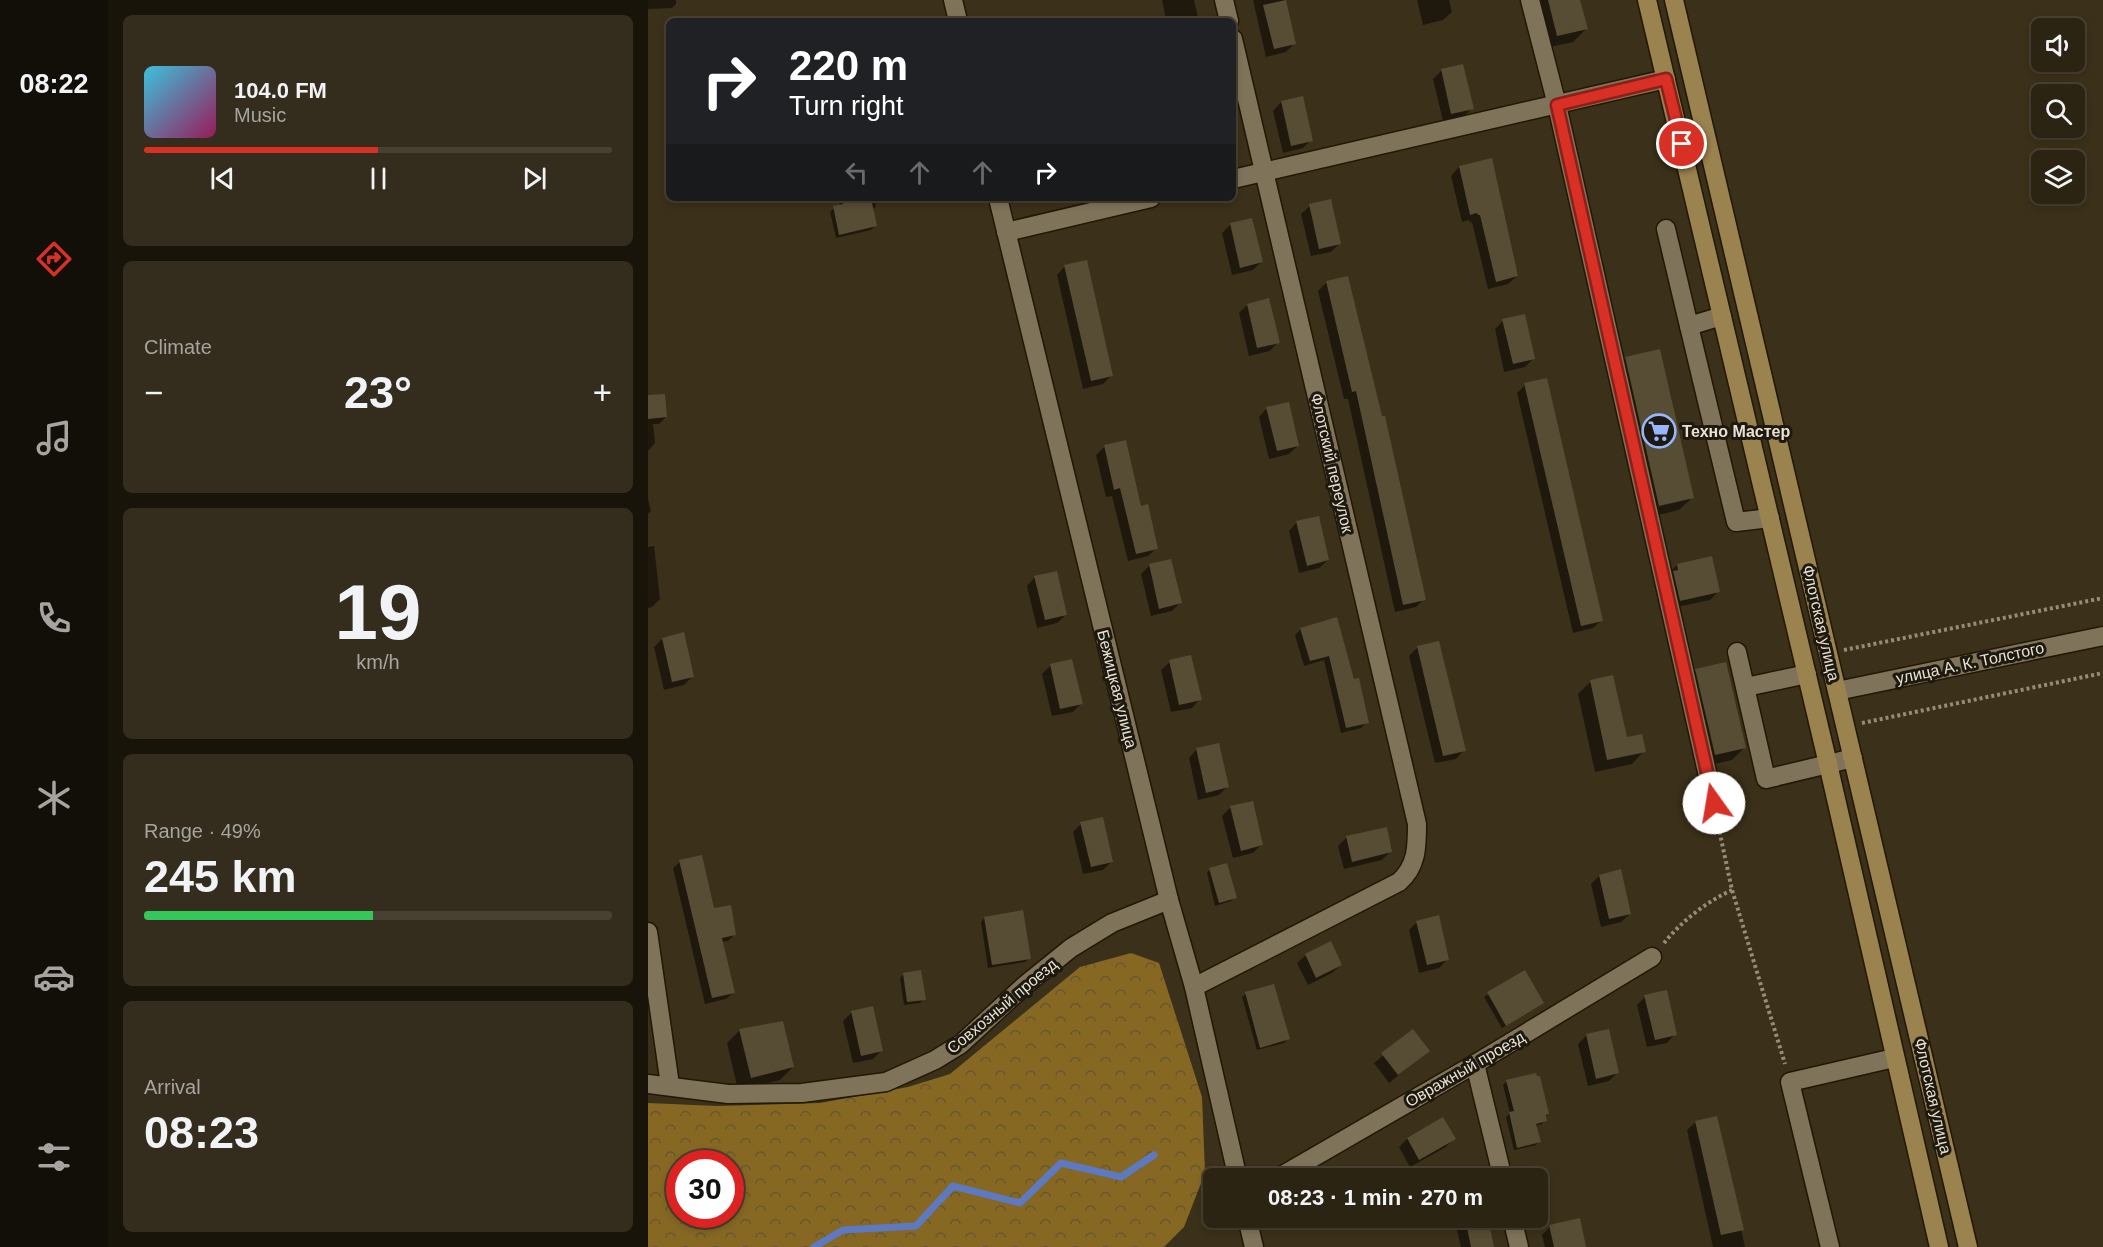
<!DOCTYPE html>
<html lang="en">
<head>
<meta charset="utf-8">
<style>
  :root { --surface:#2c2413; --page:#342c1c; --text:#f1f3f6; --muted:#a6a4a0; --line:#484133; --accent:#d93025 }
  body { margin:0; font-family:Arial,sans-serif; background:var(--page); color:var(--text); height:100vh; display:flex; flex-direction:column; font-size:22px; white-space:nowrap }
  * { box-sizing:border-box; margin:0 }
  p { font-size:20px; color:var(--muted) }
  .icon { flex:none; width:33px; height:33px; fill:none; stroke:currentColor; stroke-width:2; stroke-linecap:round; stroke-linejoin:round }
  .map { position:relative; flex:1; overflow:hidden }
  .details { display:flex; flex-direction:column; gap:15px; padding:15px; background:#18140a; width:540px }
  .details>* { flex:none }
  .guide { position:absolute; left:18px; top:18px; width:570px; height:183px; border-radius:9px; box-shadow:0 3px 9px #0003,0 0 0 2px var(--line); background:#202124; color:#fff; overflow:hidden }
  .tools { position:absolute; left:1383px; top:18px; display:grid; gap:12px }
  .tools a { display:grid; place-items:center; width:54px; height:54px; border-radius:9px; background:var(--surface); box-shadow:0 3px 9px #0003,0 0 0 2px var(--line); font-size:30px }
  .speed { position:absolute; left:18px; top:1150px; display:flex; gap:12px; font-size:30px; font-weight:700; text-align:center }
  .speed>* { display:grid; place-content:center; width:78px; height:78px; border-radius:50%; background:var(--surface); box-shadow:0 3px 9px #0003,0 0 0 2px var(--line); line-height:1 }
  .speed .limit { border:9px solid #d22; background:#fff; color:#111 }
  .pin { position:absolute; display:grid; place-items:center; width:51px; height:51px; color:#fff; margin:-26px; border:3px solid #fff; border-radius:50%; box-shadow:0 2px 6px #0007 }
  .me { position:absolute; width:66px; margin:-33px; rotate:347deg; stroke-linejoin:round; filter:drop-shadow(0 0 4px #0008) }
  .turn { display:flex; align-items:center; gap:21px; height:126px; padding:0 24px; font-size:27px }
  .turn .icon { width:78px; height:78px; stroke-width:2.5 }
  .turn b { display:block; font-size:42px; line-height:51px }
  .lanes { display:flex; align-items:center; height:57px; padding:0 24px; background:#0003; justify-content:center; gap:30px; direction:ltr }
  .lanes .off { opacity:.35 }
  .big { font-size:45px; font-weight:700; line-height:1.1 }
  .details .widget { flex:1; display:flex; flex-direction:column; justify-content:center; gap:9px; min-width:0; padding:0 21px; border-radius:9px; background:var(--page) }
  .details .dial { align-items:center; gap:0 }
  .dial b { font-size:78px; line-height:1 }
  .song { display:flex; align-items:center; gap:18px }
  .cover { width:72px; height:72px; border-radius:9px; background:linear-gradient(135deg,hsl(190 70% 55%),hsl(330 70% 35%)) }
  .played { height:6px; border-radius:3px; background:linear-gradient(90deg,var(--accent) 50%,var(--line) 50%) }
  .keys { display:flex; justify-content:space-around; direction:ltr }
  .heat { display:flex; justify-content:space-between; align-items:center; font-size:33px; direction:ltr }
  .charge { height:9px; border-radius:4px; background:linear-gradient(90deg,#34c759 49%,var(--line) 0) }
  .trip { position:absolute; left:555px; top:1168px; width:345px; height:60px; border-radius:9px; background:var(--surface); box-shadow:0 3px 9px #0003,0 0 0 2px var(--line); font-weight:700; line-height:60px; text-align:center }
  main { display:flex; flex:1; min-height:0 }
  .tab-bar { display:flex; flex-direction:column; width:108px; justify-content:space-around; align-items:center; background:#120e08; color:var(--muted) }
  .tab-bar .icon { width:42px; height:42px }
  .tab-bar .selected { color:var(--accent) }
  .tab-bar b { font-size:27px; color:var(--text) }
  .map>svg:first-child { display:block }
</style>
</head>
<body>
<main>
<nav class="tab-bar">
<b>08:22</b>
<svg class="icon selected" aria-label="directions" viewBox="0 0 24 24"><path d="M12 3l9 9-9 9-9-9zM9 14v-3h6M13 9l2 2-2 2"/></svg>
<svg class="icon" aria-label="music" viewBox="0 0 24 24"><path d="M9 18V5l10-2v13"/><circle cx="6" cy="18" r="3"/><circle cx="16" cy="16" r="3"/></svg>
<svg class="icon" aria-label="phone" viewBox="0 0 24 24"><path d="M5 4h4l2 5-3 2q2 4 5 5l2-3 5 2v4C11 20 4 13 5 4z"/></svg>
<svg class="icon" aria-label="climate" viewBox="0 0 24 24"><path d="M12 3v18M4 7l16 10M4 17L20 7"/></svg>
<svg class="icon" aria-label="car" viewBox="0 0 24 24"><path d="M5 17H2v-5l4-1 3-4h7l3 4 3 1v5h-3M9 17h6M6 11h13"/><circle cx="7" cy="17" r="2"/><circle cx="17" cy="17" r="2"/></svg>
<svg class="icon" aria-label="filters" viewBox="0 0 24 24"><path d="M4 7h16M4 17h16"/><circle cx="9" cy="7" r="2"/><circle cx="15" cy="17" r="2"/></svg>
</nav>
<section class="details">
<div class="widget">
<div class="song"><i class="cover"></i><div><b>104.0 FM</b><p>Music</p></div></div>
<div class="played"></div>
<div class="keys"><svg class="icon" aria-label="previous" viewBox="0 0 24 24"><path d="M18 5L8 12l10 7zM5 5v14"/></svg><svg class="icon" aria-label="pause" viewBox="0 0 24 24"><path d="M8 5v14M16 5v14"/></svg><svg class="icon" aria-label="next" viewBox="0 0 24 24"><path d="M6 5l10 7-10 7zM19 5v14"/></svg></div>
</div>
<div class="widget"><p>Climate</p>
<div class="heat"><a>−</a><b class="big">23°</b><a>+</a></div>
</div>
<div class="widget dial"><b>19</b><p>km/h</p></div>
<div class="widget"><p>Range · 49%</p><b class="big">245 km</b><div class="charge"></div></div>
<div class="widget"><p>Arrival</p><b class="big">08:23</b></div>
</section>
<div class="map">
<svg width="1455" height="1247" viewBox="0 0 1455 1247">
  <defs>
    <pattern id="forest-crowns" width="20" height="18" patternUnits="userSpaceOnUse" patternTransform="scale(1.5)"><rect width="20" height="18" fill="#866823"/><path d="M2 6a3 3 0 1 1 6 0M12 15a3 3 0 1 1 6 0" fill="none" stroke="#665631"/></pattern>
  </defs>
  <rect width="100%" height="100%" fill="#3b3019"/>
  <path fill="url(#forest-crowns)" fill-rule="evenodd" d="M 483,953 L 511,963 L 554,1097 L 557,1173 L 536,1227 L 516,1247 L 0,1247 L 0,1103 L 69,1106 L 172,1103 L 260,1087 L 302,1074 L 432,967 ZM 32,1164 L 82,1164 L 82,1215 L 32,1215 Z"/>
  <g fill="#0007">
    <path d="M 0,0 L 28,0 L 28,4 L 24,8 L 0,9 Z"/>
    <path d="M 514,0 L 546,0 L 551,21 L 512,21 L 518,19 Z"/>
    <path d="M 605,0 L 637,0 L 646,44 L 638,52 L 618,57 Z"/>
    <path d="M 769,0 L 801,0 L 804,12 L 795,20 L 775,25 Z"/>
    <path d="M 885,0 L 931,0 L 938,29 L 925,42 L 897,48 Z"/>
    <path d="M 794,70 L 824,108 L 816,116 L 795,121 L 785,79 Z"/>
    <path d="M 633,102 L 663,140 L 655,148 L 635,153 L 625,111 Z"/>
    <path d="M 811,167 L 869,276 L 860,284 L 840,289 L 824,222 L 822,223 L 821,220 L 814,222 L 803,176 Z"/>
    <path d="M 191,198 L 226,198 L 228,206 L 224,210 L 227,226 L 223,230 L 188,238 L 182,212 L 186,208 L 192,207 Z"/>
    <path d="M 662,206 L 692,243 L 683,252 L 663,256 L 653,214 Z"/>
    <path d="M 583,224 L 613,262 L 605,270 L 584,275 L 574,233 Z"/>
    <path d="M 417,266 L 463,376 L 455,384 L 435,389 L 409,275 Z"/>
    <path d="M 679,282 L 776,599 L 768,607 L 747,612 L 700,399 L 696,399 L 670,291 Z"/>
    <path d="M 599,305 L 630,342 L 622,351 L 601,356 L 591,313 Z"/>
    <path d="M 855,321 L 885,359 L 877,367 L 856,372 L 847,329 Z"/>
    <path d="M 978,358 L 1044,498 L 1031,510 L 998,518 L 965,371 Z"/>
    <path d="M 877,385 L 954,620 L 945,628 L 925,633 L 869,393 Z"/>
    <path d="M 0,397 L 18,417 L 11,424 L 5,424 L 7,443 L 0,451 Z"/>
    <path d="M 619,408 L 650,446 L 641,454 L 621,459 L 611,417 Z"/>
    <path d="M 477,442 L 492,507 L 509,548 L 500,556 L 480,561 L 464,496 L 458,497 L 448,455 L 456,447 Z"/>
    <path d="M 0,499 L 3,511 L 0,514 Z"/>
    <path d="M 649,522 L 680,560 L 671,568 L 651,573 L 641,531 Z"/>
    <path d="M 6,546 L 12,599 L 4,607 L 0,608 L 0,547 Z"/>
    <path d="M 502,565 L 532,603 L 524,611 L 503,616 L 493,574 Z"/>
    <path d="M 1029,565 L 1070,592 L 1062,600 L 1024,608 L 1021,573 Z"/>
    <path d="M 387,577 L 418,615 L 409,623 L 389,628 L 379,586 Z"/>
    <path d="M 688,619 L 719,722 L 713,728 L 693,733 L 676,660 L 656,666 L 647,635 L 653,629 Z"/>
    <path d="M 14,639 L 44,677 L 36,685 L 16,690 L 6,647 Z"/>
    <path d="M 790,643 L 816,750 L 808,759 L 787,763 L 761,656 L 769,648 Z"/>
    <path d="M 423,661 L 433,704 L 425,712 L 404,716 L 394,674 L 402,666 Z"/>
    <path d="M 522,662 L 552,699 L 544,708 L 523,712 L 513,670 Z"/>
    <path d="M 1048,670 L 1096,748 L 1084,760 L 1054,767 L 1035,683 Z"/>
    <path d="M 942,682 L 978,739 L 996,751 L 984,764 L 947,772 L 930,694 Z"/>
    <path d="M 549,749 L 579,787 L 571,795 L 550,800 L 541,758 Z"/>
    <path d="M 583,807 L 613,845 L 605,853 L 585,858 L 574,816 Z"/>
    <path d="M 433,824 L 464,861 L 455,870 L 435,874 L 425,832 Z"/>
    <path d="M 738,828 L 743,851 L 734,860 L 696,869 L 690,846 L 698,838 Z"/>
    <path d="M 32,862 L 65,909 L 86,935 L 80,941 L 73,942 L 85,993 L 78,999 L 57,1004 L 25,868 Z"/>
    <path d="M 562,869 L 587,897 L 583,901 L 567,906 L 559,873 Z"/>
    <path d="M 951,876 L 982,914 L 973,922 L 953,927 L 943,884 Z"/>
    <path d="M 336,918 L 381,958 L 377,962 L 340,968 L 333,922 Z"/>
    <path d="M 769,922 L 799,960 L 791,968 L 771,973 L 761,930 Z"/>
    <path d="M 658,955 L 693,965 L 684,973 L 660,985 L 649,963 Z"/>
    <path d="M 876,972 L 895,1003 L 854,1028 L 836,997 Z"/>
    <path d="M 255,975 L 276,999 L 272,1003 L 256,1005 L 252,978 Z"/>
    <path d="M 598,994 L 640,1039 L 636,1043 L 609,1050 L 594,997 Z"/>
    <path d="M 997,997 L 1027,1034 L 1019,1043 L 999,1047 L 989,1005 Z"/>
    <path d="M 224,1008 L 234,1050 L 225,1059 L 205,1063 L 195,1021 L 203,1013 Z"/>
    <path d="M 92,1030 L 145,1067 L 132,1080 L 90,1090 L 79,1043 Z"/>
    <path d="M 765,1031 L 780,1051 L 741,1083 L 726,1063 Z"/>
    <path d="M 939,1035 L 969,1073 L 961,1081 L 940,1086 L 930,1044 Z"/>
    <path d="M 859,1081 L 900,1114 L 894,1124 L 887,1126 L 891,1141 L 888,1145 L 866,1150 L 858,1117 L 862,1113 L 855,1085 Z"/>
    <path d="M 1068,1117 L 1097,1247 L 1065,1247 L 1039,1130 L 1048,1122 Z"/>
    <path d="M 795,1119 L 806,1138 L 798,1147 L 762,1167 L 751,1147 L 759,1139 Z"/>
    <path d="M 688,1173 L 692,1179 L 678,1179 Z"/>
    <path d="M 643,1218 L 670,1218 L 650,1230 Z"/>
    <path d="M 806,1218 L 838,1218 L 845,1247 L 813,1247 Z"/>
    <path d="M 902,1227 L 937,1247 L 897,1247 L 894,1235 Z"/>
  </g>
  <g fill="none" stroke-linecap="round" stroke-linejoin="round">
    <path stroke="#5c79c2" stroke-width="7" d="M 166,1247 L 195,1230 L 268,1226 L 305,1186 L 372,1203 L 413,1163 L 473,1177 L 506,1155"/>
  </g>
  <g fill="#574c34">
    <path d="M 638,0 L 648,44 L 626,49 L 615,5 Z"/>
    <path d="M 900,0 L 932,0 L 940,29 L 909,36 Z"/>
    <path d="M 815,64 L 826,109 L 803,114 L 793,69 Z"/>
    <path d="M 655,96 L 665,141 L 643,146 L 633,101 Z"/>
    <path d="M 844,158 L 870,276 L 848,282 L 832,215 L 830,215 L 829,213 L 822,215 L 811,166 Z"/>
    <path d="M 194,198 L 223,198 L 229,226 L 191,235 L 185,206 L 195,204 Z"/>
    <path d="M 683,199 L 693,244 L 671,249 L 661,204 Z"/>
    <path d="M 604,218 L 615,262 L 592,268 L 582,223 Z"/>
    <path d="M 439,260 L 465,376 L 443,381 L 416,265 Z"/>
    <path d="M 700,276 L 734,416 L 737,416 L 778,600 L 755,605 L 708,391 L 704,392 L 678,281 Z"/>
    <path d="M 621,298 L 632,343 L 609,348 L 599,304 Z"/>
    <path d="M 877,314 L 887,359 L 865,364 L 854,319 Z"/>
    <path d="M 1012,349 L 1046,498 L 1011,506 L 977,357 Z"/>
    <path d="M 899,378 L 955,621 L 933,626 L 876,383 Z"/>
    <path d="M 17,394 L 19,417 L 0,419 L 0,395 Z"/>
    <path d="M 641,402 L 651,446 L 629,451 L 618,407 Z"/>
    <path d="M 478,440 L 493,506 L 500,504 L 510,549 L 488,554 L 472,488 L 466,490 L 456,445 Z"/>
    <path d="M 671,516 L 681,560 L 659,566 L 648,521 Z"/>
    <path d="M 1064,556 L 1072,592 L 1032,601 L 1025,571 L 1030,570 L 1029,564 Z"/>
    <path d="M 523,559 L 534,603 L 511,609 L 501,564 Z"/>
    <path d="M 409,571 L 419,615 L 397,620 L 386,576 Z"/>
    <path d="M 689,617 L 706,679 L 711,678 L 721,723 L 698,728 L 681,656 L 662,661 L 652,628 Z"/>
    <path d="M 36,632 L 46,677 L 24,682 L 14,638 Z"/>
    <path d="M 791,641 L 818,751 L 795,756 L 769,646 Z"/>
    <path d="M 543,655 L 554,700 L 531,705 L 521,660 Z"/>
    <path d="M 424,659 L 435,704 L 412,709 L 402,664 Z"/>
    <path d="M 1078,662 L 1098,748 L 1067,755 L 1047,669 Z"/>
    <path d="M 965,675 L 979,737 L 994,734 L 998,752 L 959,760 L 942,680 Z"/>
    <path d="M 571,743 L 581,787 L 558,793 L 548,748 Z"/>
    <path d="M 605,801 L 615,845 L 593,851 L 582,806 Z"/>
    <path d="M 455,817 L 465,862 L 443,867 L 432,822 Z"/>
    <path d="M 739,827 L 744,852 L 704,862 L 698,836 Z"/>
    <path d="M 54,855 L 66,908 L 83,905 L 88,935 L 74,938 L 87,993 L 64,998 L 31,860 Z"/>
    <path d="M 579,863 L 589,898 L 571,903 L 561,868 Z"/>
    <path d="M 973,869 L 983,914 L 961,919 L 951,875 Z"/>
    <path d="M 375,910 L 383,959 L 344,965 L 336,917 Z"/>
    <path d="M 791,915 L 801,960 L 779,965 L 768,921 Z"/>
    <path d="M 683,941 L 694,965 L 668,978 L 657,954 Z"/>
    <path d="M 273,970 L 278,1000 L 259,1002 L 255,973 Z"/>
    <path d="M 877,970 L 896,1003 L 858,1026 L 839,992 Z"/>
    <path d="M 626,984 L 642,1039 L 612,1048 L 597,992 Z"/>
    <path d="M 1019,990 L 1029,1035 L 1007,1040 L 996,995 Z"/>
    <path d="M 225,1006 L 235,1051 L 213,1056 L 203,1011 Z"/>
    <path d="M 135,1021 L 146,1067 L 103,1078 L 91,1029 Z"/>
    <path d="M 765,1029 L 782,1051 L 750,1075 L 733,1053 Z"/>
    <path d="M 961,1029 L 971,1073 L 948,1079 L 938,1034 Z"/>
    <path d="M 888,1073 L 889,1076 L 892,1076 L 901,1114 L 898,1115 L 899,1121 L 888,1124 L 893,1142 L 869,1148 L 861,1112 L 866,1111 L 858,1080 Z"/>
    <path d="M 1069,1116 L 1096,1230 L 1073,1235 L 1047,1121 Z"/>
    <path d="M 795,1117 L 808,1139 L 771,1160 L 759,1138 Z"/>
    <path d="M 817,1218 L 840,1218 L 846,1247 L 823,1247 Z"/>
    <path d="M 932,1218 L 938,1247 L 906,1247 L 901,1225 Z"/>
  </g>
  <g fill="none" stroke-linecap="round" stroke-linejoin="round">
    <g stroke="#221803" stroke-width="21">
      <g id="minor">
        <path d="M 305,0 L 310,21"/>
        <path d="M 576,0 L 581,21"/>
        <path d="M 882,0 L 909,105 L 1066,803"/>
        <path d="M 585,179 L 1018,79"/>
        <path d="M 350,198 L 521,900 L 546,987 L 590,1179"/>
        <path d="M 1018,229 L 1041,326 L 1074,316"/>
        <path d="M 358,232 L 503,198"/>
        <path d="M 1041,326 L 1088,522 L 1122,518"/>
        <path d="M 1089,652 L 1118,779 L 1205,758"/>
        <path d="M 1098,687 L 1159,674"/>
        <path d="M 1189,691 L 1455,636"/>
        <path d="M 0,932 L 22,1085"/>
        <path d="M 546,987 L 751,882 C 769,866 769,847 769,824 L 585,39"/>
        <path d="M 827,1064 L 855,1179"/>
        <path d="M 0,1084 L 80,1094 L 154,1093 L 238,1082 L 287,1060 L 313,1044 L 376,986 L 423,948 L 464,923 L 521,900"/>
        <path d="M 628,1179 L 827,1064 L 1004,957"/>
        <path d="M 599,1218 L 606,1247"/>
        <path d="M 864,1218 L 871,1247"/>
        <path d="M 1182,1247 L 1142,1082 L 1246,1058"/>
      </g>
    </g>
    <g stroke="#221803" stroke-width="21">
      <g id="major">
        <path d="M 999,0 L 1180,764 L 1291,1247"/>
        <path d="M 1026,0 L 1320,1247"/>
      </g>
    </g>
    <g stroke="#958c7a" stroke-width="4" stroke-dasharray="3 3" stroke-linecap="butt">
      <path d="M 1196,650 L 1455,598"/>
      <path d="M 1214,723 L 1455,673"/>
      <path d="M 1069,820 L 1084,890 L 1137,1064"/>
      <path d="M 1016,943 C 1034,921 1058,902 1084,890"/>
    </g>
    <use href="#minor" stroke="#7f735a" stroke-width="18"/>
    <use href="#major" stroke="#9b8350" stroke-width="18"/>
  </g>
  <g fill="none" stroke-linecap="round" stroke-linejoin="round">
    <g stroke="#8d1f18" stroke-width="15">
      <path id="route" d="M 1034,144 L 1018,79 L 909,105 L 1066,803"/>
    </g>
    <use href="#route" stroke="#d93025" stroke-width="10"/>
  </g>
  <defs>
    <g id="supermarket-ring" transform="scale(1.725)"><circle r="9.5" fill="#1e190f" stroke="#97b6fd" stroke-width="1.5"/><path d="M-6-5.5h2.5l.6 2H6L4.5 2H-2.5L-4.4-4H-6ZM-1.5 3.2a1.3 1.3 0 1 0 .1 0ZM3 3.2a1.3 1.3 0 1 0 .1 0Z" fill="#97b6fd"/></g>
  </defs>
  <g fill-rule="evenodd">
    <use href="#supermarket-ring" x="1011" y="431"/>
  </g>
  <g text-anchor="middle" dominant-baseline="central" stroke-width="6" stroke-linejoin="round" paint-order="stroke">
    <g font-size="16" font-weight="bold" fill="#e8e1d3" stroke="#1e190f" text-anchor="start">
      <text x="1034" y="431">Техно Мастер</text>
    </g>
    <g font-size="16" fill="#e8e1d3" stroke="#1e190f">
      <text transform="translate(684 463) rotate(77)">Флотский переулок</text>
      <text transform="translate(1173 623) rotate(77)">Флотская улица</text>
      <text transform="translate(1322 663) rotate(-12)">улица А. К. Толстого</text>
      <text transform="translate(469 689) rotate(76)">Бежицкая улица</text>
      <text transform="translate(354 1006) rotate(-40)">Совхозный проезд</text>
      <text transform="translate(817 1069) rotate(-30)">Овражный проезд</text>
      <text transform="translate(1285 1096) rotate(77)">Флотская улица</text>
    </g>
  </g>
</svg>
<div class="tools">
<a><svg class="icon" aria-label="sound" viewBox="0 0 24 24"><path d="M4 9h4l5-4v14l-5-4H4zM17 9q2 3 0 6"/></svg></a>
<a><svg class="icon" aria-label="search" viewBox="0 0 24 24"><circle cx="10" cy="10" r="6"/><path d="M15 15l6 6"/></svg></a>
<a><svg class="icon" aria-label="layers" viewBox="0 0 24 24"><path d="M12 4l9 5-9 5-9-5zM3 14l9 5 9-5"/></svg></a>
</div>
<div class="speed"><div class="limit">30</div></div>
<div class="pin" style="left:1034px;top:144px;background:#d93025"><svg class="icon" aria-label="arrive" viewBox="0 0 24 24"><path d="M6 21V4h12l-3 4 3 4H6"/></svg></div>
<svg class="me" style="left:1066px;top:803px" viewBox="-20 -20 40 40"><circle r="19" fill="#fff"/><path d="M0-13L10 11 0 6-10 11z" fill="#d93025"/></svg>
<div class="trip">08:23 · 1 min · 270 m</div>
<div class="guide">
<div class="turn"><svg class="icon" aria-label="right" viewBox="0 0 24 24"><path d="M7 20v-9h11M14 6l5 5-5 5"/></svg><div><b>220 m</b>Turn right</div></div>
<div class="lanes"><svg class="icon off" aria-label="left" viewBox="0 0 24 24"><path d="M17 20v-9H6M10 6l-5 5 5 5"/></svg><svg class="icon off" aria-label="ahead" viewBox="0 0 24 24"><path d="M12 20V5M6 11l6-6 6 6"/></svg><svg class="icon off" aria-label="ahead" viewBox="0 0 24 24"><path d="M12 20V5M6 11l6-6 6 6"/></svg><svg class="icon" aria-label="right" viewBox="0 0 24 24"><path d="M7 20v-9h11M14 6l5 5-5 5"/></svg></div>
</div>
</div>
</main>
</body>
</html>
